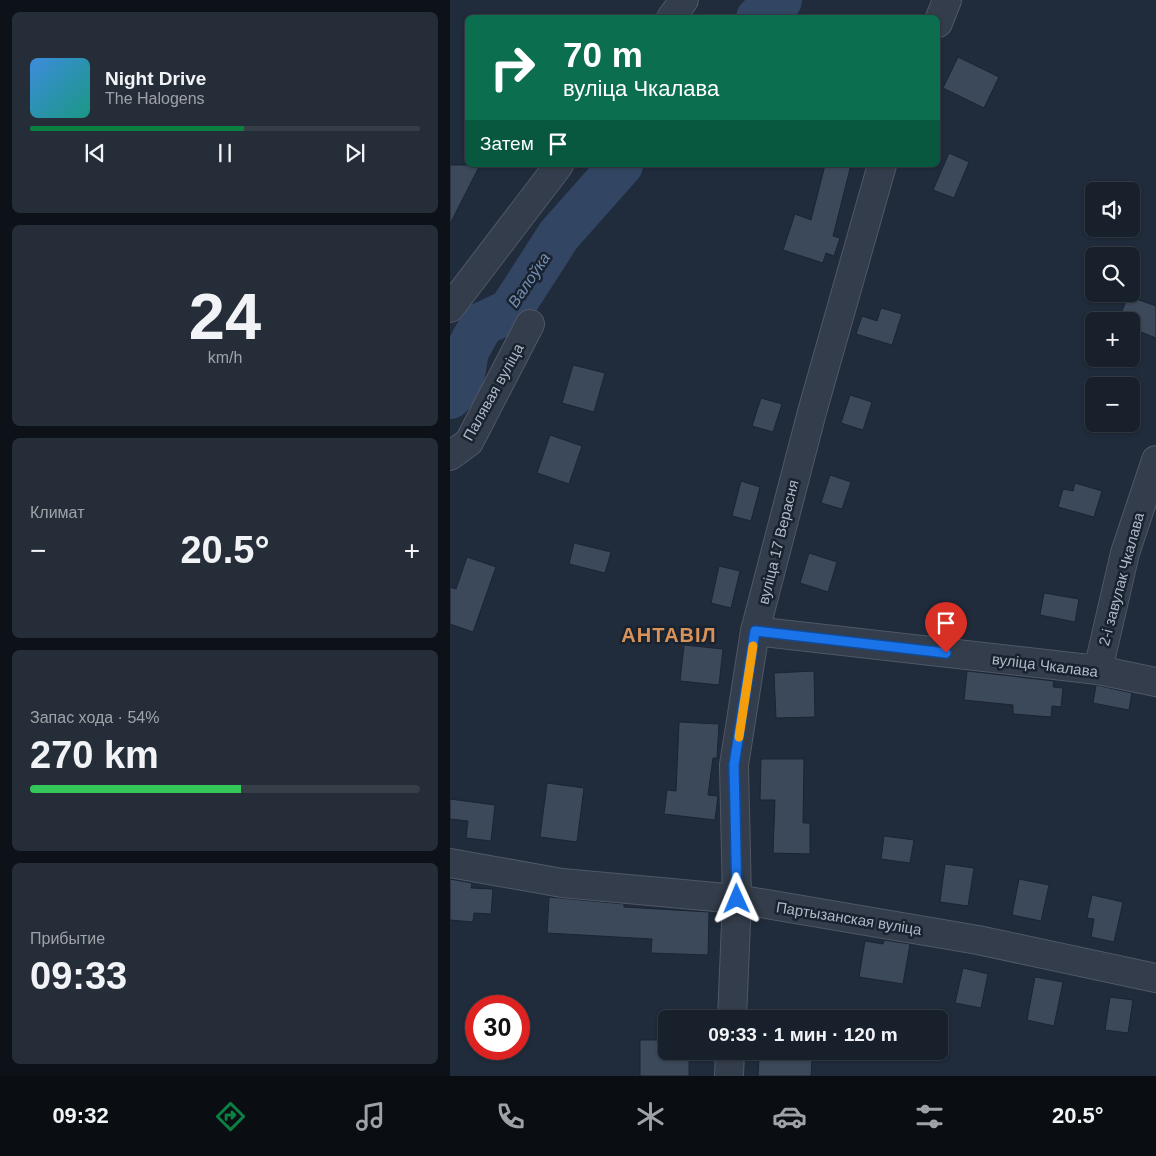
<!DOCTYPE html>
<html lang="ru">
<head>
<meta charset="utf-8">
<style>
  :root { --surface:#18202c; --page:#252d38; --text:#f1f3f6; --muted:#9fa3a9; --line:#363e48; --accent:#0b8043 }
  body { margin:0; font-family:Helvetica,sans-serif; background:var(--page); color:var(--text); height:100vh; display:flex; flex-direction:column; font-size:19px; white-space:nowrap }
  * { box-sizing:border-box; margin:0 }
  p { font-size:16px; color:var(--muted) }
  .icon { flex:none; width:28px; height:28px; fill:none; stroke:currentColor; stroke-width:2; stroke-linecap:round; stroke-linejoin:round }
  .map { position:relative; flex:1; overflow:hidden }
  .side { display:flex; flex-direction:column; gap:12px; padding:12px; background:#0d1218; width:450px }
  .side>* { flex:none }
  .guide { position:absolute; left:15px; top:15px; width:475px; height:152px; border-radius:8px; box-shadow:0 1px 4px #0004,0 0 0 1px var(--line); background:#0b6e4f; color:#fff; overflow:hidden }
  .fabs { position:absolute; left:635px; top:182px; display:grid; gap:10px }
  .fabs a { display:grid; place-items:center; width:55px; height:55px; border-radius:8px; background:var(--surface); box-shadow:0 1px 4px #0004,0 0 0 1px var(--line); font-size:25px }
  .speed { position:absolute; left:15px; top:995px; display:flex; gap:10px; font-size:25px; font-weight:700; text-align:center }
  .speed>* { display:grid; place-content:center; width:65px; height:65px; border-radius:50%; background:var(--surface); box-shadow:0 1px 4px #0004,0 0 0 1px var(--line); line-height:1 }
  .speed .limit { border:8px solid #d22; background:#fff; color:#111 }
  .pin { position:absolute; display:grid; place-items:center; width:42px; height:42px; color:#fff; margin:-51px -21px; border-radius:50% 50% 50% 0; rotate:-45deg; box-shadow:0 0 5px #0007 }
  .pin .icon { rotate:45deg }
  .me { position:absolute; width:55px; margin:-28px; rotate:359deg; stroke-linejoin:round; filter:drop-shadow(0 0 4px #0008) }
  .turn { display:flex; align-items:center; gap:18px; height:105px; padding:0 15px; font-size:22px }
  .turn .icon { width:65px; height:65px; stroke-width:2.5 }
  .turn b { display:block; font-size:35px; line-height:42px }
  .then { display:flex; align-items:center; height:48px; padding:0 15px; background:#0003; gap:10px; font-size:19px }
  .big { font-size:38px; font-weight:700; line-height:1.1 }
  .side .widget { flex:1; display:flex; flex-direction:column; justify-content:center; gap:8px; min-width:0; padding:0 18px; border-radius:8px; background:var(--page) }
  .side .dial { align-items:center; gap:0 }
  .dial b { font-size:65px; line-height:1 }
  .song { display:flex; align-items:center; gap:15px }
  .cover { width:60px; height:60px; border-radius:8px; background:linear-gradient(135deg,hsl(210 70% 55%),hsl(170 70% 35%)) }
  .played { height:5px; border-radius:2px; background:linear-gradient(90deg,var(--accent) 55%,var(--line) 55%) }
  .keys { display:flex; justify-content:space-around; direction:ltr }
  .heat { display:flex; justify-content:space-between; align-items:center; font-size:28px; direction:ltr }
  .charge { height:8px; border-radius:4px; background:linear-gradient(90deg,#34c759 54%,var(--line) 0) }
  .trip { position:absolute; left:208px; top:1010px; width:290px; height:50px; border-radius:8px; background:var(--surface); box-shadow:0 1px 4px #0004,0 0 0 1px var(--line); font-weight:700; line-height:50px; text-align:center }
  .dock { display:flex; height:80px; justify-content:space-around; align-items:center; background:#0a0d12; color:var(--muted) }
  .dock .icon { width:35px; height:35px }
  .dock .selected { color:var(--accent) }
  .dock b { font-size:22px; color:var(--text) }
  main { display:flex; flex:1; min-height:0 }
  .map>svg:first-child { display:block }
</style>
</head>
<body>
<main>
<section class="side">
<div class="widget">
<div class="song"><i class="cover"></i><div><b>Night Drive</b><p>The Halogens</p></div></div>
<div class="played"></div>
<div class="keys"><svg class="icon" aria-label="previous" viewBox="0 0 24 24"><path d="M18 5L8 12l10 7zM5 5v14"/></svg><svg class="icon" aria-label="pause" viewBox="0 0 24 24"><path d="M8 5v14M16 5v14"/></svg><svg class="icon" aria-label="next" viewBox="0 0 24 24"><path d="M6 5l10 7-10 7zM19 5v14"/></svg></div>
</div>
<div class="widget dial"><b>24</b><p>km/h</p></div>
<div class="widget"><p>Климат</p>
<div class="heat"><a>−</a><b class="big">20.5°</b><a>+</a></div>
</div>
<div class="widget"><p>Запас хода · 54%</p><b class="big">270 km</b><div class="charge"></div></div>
<div class="widget"><p>Прибытие</p><b class="big">09:33</b></div>
</section>
<div class="map">
<svg width="706" height="1076" viewBox="0 0 706 1076">
  <rect width="100%" height="100%" fill="#202b3b"/>
  <g fill="none" stroke-linecap="round" stroke-linejoin="round">
    <g stroke="#324663" stroke-width="44">
      <path d="M 308,18 L 330,0"/>
      <path d="M 0,397 L 12,380 L 17,351 L 32,324 L 60,311 L 109,235 L 171,165"/>
    </g>
  </g>
  <g fill="#3c495b" stroke="#1b2432">
    <path d="M 508,57 L 549,77 L 534,108 L 493,88 Z"/>
    <path d="M 499,153 L 519,162 L 504,198 L 483,190 Z"/>
    <path d="M 0,165 L 30,165 L 0,224 Z"/>
    <path d="M 375,165 L 401,165 L 383,236 L 390,238 L 384,256 L 376,253 L 373,263 L 333,250 L 345,214 L 361,220 Z"/>
    <path d="M 678,296 L 706,306 L 706,338 L 681,328 L 681,321 L 668,321 Z"/>
    <path d="M 431,308 L 452,314 L 442,345 L 406,334 L 412,316 L 427,321 Z"/>
    <path d="M 123,365 L 155,373 L 144,412 L 112,403 Z"/>
    <path d="M 400,395 L 422,402 L 413,430 L 391,423 Z"/>
    <path d="M 311,398 L 332,404 L 323,432 L 302,426 Z"/>
    <path d="M 100,435 L 132,446 L 119,484 L 87,473 Z"/>
    <path d="M 380,475 L 401,482 L 392,509 L 371,503 Z"/>
    <path d="M 291,481 L 310,487 L 301,521 L 282,516 Z"/>
    <path d="M 625,483 L 652,491 L 644,517 L 608,507 L 613,489 L 623,491 Z"/>
    <path d="M 124,543 L 161,552 L 155,573 L 119,564 Z"/>
    <path d="M 359,553 L 387,562 L 378,592 L 350,583 Z"/>
    <path d="M 17,557 L 46,567 L 23,632 L 0,624 L 0,587 L 6,589 Z"/>
    <path d="M 269,566 L 290,571 L 281,608 L 261,603 Z"/>
    <path d="M 594,593 L 629,599 L 625,622 L 590,615 Z"/>
    <path d="M 234,645 L 273,649 L 269,685 L 230,681 Z"/>
    <path d="M 364,671 L 365,717 L 326,718 L 324,673 Z"/>
    <path d="M 517,671 L 604,681 L 603,687 L 613,688 L 611,707 L 602,706 L 601,717 L 563,714 L 563,705 L 514,700 Z"/>
    <path d="M 646,685 L 682,693 L 679,710 L 643,703 Z"/>
    <path d="M 229,722 L 269,724 L 267,758 L 263,758 L 258,795 L 268,796 L 265,820 L 214,814 L 217,790 L 226,791 Z"/>
    <path d="M 311,759 L 354,759 L 353,823 L 360,823 L 360,854 L 323,853 L 325,800 L 310,800 Z"/>
    <path d="M 97,783 L 134,788 L 127,842 L 90,837 Z"/>
    <path d="M 0,799 L 45,805 L 41,841 L 16,838 L 18,821 L 0,819 Z"/>
    <path d="M 434,836 L 464,840 L 460,863 L 431,859 Z"/>
    <path d="M 495,864 L 524,868 L 518,906 L 490,902 Z"/>
    <path d="M 0,879 L 22,883 L 21,888 L 43,889 L 41,914 L 24,913 L 23,922 L 0,920 Z"/>
    <path d="M 569,879 L 599,885 L 591,921 L 562,915 Z"/>
    <path d="M 642,895 L 673,902 L 664,942 L 641,937 L 644,919 L 637,918 Z"/>
    <path d="M 99,897 L 174,904 L 174,907 L 259,912 L 258,955 L 201,953 L 202,939 L 97,933 Z"/>
    <path d="M 434,940 L 460,944 L 453,984 L 409,977 L 415,941 L 433,944 Z"/>
    <path d="M 513,968 L 538,974 L 531,1008 L 505,1003 Z"/>
    <path d="M 585,977 L 613,982 L 604,1026 L 577,1020 Z"/>
    <path d="M 660,997 L 683,1000 L 678,1033 L 655,1030 Z"/>
    <path d="M 190,1040 L 216,1040 L 216,1051 L 239,1051 L 239,1076 L 190,1076 Z"/>
    <path d="M 309,1056 L 362,1058 L 361,1076 L 308,1076 Z"/>
  </g>
  <g fill="none" stroke-linecap="round" stroke-linejoin="round">
    <g stroke="#4f5866" stroke-width="30">
      <g id="minor">
        <path d="M 221,18 L 234,0"/>
        <path d="M 488,23 L 497,0"/>
        <path d="M 0,308 L 109,165"/>
        <path d="M 0,456 L 19,442 L 80,324"/>
        <path d="M 305,631 L 648,670 L 706,682"/>
        <path d="M 648,670 L 675,553 L 706,460"/>
        <path d="M 0,863 L 112,883 L 287,899 L 528,940 L 706,978"/>
        <path d="M 282,1019 L 287,899 L 284,765 L 305,631 L 362,412 L 432,165"/>
        <path d="M 279,1076 L 280,1051"/>
      </g>
    </g>
    <use href="#minor" stroke="#343d4b" stroke-width="28"/>
  </g>
  <g fill="none" stroke-linecap="round" stroke-linejoin="round">
    <g stroke="#114b97" stroke-width="12">
      <path id="route" d="M 287,899 L 284,765 L 305,631 L 496,653"/>
    </g>
    <use href="#route" stroke="#1a73e8" stroke-width="9"/>
    <path stroke="#f59e0b" stroke-width="9" d="M 289,737 L 303,646"/>
  </g>
  <g text-anchor="middle" dominant-baseline="central" stroke-width="5" stroke-linejoin="round" paint-order="stroke">
    <g font-size="15" fill="#afb8c7" stroke="#19222f">
      <text transform="translate(43 392) rotate(-61)">Палявая вуліца</text>
      <text transform="translate(328 542) rotate(-76)">вуліца 17 Верасня</text>
      <text transform="translate(671 579) rotate(-75)">2-і завулак Чкалава</text>
      <text transform="translate(595 665) rotate(7)">вуліца Чкалава</text>
      <text transform="translate(399 918) rotate(9)">Партызанская вуліца</text>
    </g>
    <g font-size="16" font-style="italic" fill="#748eb1" stroke="#19222f">
      <text transform="translate(79 280) rotate(-56)">Валоўка</text>
    </g>
    <g font-size="20" font-weight="bold" letter-spacing="1" fill="#d99257" stroke="#19222f">
      <text x="219" y="635">АНТАВІЛ</text>
    </g>
  </g>
</svg>
<div class="fabs">
<a><svg class="icon" aria-label="sound" viewBox="0 0 24 24"><path d="M4 9h4l5-4v14l-5-4H4zM17 9q2 3 0 6"/></svg></a>
<a><svg class="icon" aria-label="search" viewBox="0 0 24 24"><circle cx="10" cy="10" r="6"/><path d="M15 15l6 6"/></svg></a>
<a>+</a>
<a>−</a>
</div>
<div class="speed"><div class="limit">30</div></div>
<div class="pin" style="left:496px;top:653px;background:#d93025"><svg class="icon" aria-label="arrive" viewBox="0 0 24 24"><path d="M6 21V4h12l-3 4 3 4H6"/></svg></div>
<svg class="me" style="left:287px;top:899px" viewBox="-20 -20 40 40"><path d="M0-17L14 15 0 8-14 15z" fill="#1a73e8" stroke="#fff" stroke-width="4"/></svg>
<div class="trip">09:33 · 1 мин · 120 m</div>
<div class="guide">
<div class="turn"><svg class="icon" aria-label="right" viewBox="0 0 24 24"><path d="M7 20v-9h11M14 6l5 5-5 5"/></svg><div><b>70 m</b>вуліца Чкалава</div></div>
<div class="then">Затем<svg class="icon" aria-label="arrive" viewBox="0 0 24 24"><path d="M6 21V4h12l-3 4 3 4H6"/></svg></div>
</div>
</div>
</main>
<nav class="dock">
<b>09:32</b>
<svg class="icon selected" aria-label="directions" viewBox="0 0 24 24"><path d="M12 3l9 9-9 9-9-9zM9 14v-3h6M13 9l2 2-2 2"/></svg>
<svg class="icon" aria-label="music" viewBox="0 0 24 24"><path d="M9 18V5l10-2v13"/><circle cx="6" cy="18" r="3"/><circle cx="16" cy="16" r="3"/></svg>
<svg class="icon" aria-label="phone" viewBox="0 0 24 24"><path d="M5 4h4l2 5-3 2q2 4 5 5l2-3 5 2v4C11 20 4 13 5 4z"/></svg>
<svg class="icon" aria-label="climate" viewBox="0 0 24 24"><path d="M12 3v18M4 7l16 10M4 17L20 7"/></svg>
<svg class="icon" aria-label="car" viewBox="0 0 24 24"><path d="M5 17H2v-5l4-1 3-4h7l3 4 3 1v5h-3M9 17h6M6 11h13"/><circle cx="7" cy="17" r="2"/><circle cx="17" cy="17" r="2"/></svg>
<svg class="icon" aria-label="filters" viewBox="0 0 24 24"><path d="M4 7h16M4 17h16"/><circle cx="9" cy="7" r="2"/><circle cx="15" cy="17" r="2"/></svg>
<b>20.5°</b>
</nav>
</body>
</html>
